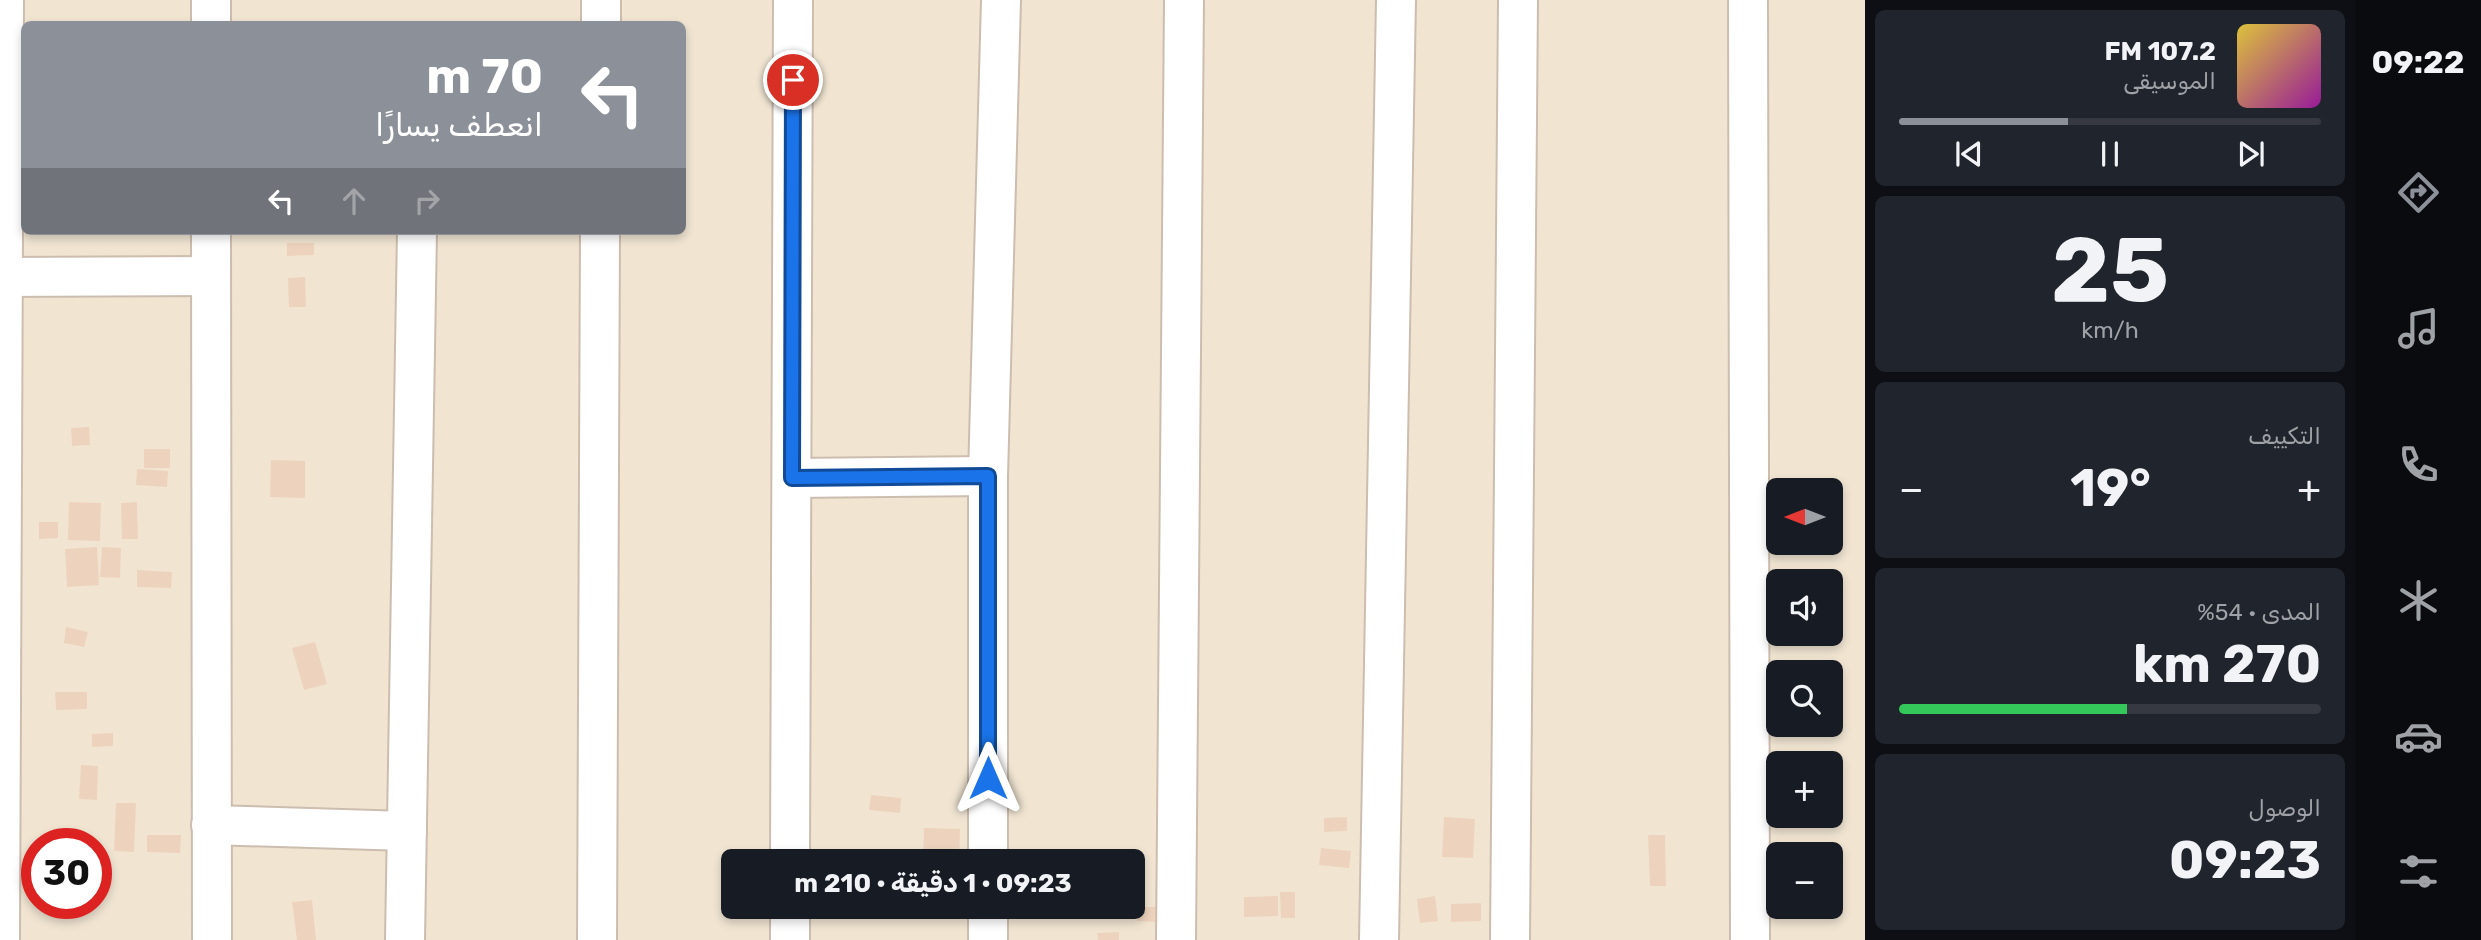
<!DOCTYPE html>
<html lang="ar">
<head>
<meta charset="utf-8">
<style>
  :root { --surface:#171b24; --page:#20242c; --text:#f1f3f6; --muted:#9ea1a6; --line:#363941; --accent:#8c9099 }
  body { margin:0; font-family:Rubik,Cairo,sans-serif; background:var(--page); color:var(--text); direction:rtl; height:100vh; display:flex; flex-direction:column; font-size:26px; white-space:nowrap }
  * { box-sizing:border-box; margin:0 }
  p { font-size:23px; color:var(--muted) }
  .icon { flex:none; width:38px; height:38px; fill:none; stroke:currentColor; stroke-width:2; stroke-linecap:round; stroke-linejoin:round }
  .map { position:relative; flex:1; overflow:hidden; direction:ltr }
  .panel { display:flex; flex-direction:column; gap:10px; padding:10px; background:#0d0f14; width:490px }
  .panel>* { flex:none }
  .banner { position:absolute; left:21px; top:21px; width:665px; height:214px; border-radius:10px; box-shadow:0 4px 10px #0003; direction:rtl; background:#8c9099; color:#fff; overflow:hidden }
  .needle { width:46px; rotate:270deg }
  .controls { position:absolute; left:1766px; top:478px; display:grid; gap:14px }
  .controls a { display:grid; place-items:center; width:77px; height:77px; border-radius:10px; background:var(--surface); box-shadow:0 4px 10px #0003; font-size:35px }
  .speed { position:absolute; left:21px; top:828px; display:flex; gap:14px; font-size:35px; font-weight:700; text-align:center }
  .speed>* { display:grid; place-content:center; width:91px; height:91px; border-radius:50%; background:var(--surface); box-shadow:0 4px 10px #0003; line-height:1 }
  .speed .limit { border:10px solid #d22; background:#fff; color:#111 }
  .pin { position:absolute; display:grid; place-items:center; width:60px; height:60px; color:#fff; margin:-30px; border:4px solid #fff; border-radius:50%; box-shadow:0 2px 7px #0007 }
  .me { position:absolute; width:77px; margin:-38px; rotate:0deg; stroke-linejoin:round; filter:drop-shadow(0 0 5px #0008) }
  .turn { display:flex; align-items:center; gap:24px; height:147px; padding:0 28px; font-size:32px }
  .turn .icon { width:91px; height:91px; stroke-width:2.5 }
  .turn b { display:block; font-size:49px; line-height:60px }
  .lanes { display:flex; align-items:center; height:66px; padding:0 28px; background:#0003; justify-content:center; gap:35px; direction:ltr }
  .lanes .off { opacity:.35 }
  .big { font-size:52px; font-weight:700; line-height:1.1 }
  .panel .tile { flex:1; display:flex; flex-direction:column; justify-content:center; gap:10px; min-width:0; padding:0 24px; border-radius:10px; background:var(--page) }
  .panel .dial { align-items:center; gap:0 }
  .dial b { font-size:91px; line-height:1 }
  .song { display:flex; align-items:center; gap:21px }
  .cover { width:84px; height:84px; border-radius:10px; background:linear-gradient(135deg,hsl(50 70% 55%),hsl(300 70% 35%)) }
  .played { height:7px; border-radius:4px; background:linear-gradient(90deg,var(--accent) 40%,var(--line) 40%) }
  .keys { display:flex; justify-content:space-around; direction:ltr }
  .heat { display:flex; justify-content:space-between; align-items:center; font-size:38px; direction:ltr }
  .charge { height:10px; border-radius:5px; background:linear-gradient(90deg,#34c759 54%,var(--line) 0) }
  .trip { position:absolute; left:721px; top:849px; width:424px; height:70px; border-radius:10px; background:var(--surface); box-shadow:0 4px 10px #0003; font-weight:700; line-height:70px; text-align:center; direction:rtl }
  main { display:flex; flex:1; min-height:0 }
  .tab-bar { display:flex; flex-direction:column; width:126px; justify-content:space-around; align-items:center; background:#090b0e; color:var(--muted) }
  .tab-bar .icon { width:49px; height:49px }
  .tab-bar .on { color:var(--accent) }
  .tab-bar b { font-size:32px; color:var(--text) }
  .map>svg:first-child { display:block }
</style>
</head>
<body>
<main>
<nav class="tab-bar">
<b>09:22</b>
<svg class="icon on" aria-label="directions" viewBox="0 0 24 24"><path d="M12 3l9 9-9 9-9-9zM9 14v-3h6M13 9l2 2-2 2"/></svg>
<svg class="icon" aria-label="music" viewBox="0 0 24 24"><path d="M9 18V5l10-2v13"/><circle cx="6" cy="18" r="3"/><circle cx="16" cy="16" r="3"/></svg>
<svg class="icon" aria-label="phone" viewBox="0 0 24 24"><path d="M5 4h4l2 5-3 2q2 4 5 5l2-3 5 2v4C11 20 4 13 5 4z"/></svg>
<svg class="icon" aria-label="climate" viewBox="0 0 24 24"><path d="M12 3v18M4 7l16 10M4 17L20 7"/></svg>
<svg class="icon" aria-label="car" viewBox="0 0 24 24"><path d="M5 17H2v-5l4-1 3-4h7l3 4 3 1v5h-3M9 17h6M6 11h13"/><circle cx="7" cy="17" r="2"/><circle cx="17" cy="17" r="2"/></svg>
<svg class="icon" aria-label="filters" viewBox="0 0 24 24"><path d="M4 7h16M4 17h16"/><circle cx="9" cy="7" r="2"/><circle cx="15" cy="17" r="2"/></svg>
</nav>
<section class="panel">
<div class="tile">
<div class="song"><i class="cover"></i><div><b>107.2 FM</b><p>الموسيقى</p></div></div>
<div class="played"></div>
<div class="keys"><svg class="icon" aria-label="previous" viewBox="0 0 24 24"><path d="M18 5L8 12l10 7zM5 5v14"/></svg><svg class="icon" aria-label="pause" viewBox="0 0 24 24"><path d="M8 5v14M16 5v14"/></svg><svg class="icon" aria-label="next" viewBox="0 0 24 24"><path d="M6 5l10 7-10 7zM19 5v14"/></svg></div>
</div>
<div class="tile dial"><b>25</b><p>km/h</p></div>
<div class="tile"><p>التكييف</p>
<div class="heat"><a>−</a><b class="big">19°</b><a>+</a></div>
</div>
<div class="tile"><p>المدى · 54%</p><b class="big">270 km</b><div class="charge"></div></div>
<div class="tile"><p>الوصول</p><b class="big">09:23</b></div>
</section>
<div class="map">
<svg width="1865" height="940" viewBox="0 0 1865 940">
  <rect width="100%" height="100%" fill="#faf2e3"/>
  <path fill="#f1e5d2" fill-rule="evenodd" d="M 0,0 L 1865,0 L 1865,940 L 0,940 ZM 24,24 L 682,24 L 682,231 L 24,231 ZM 1778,490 L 1830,490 L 1830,542 L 1778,542 ZM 1778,581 L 1830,581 L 1830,634 L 1778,634 ZM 1778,672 L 1830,672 L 1830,724 L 1778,724 ZM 1778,763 L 1830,763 L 1830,816 L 1778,816 ZM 37,844 L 96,844 L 96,903 L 37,903 ZM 1778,854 L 1830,854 L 1830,906 L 1778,906 ZM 733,861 L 1132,861 L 1132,906 L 733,906 Z"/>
  <g fill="#edd3bd">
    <path d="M 287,243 L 314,243 L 314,255 L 287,256 Z"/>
    <path d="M 305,277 L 306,307 L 289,307 L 288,278 Z"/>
    <path d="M 89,427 L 90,445 L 72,446 L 71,428 Z"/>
    <rect x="144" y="449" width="26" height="19"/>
    <path d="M 271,460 L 305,461 L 305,498 L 270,497 Z"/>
    <path d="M 137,469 L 168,471 L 167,487 L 136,485 Z"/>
    <path d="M 69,502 L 101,503 L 100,541 L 68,540 Z"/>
    <path d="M 137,502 L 138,539 L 122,539 L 121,503 Z"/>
    <path d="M 39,522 L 58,522 L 58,538 L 39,539 Z"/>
    <path d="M 97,547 L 99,585 L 67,587 L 65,549 Z"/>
    <path d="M 102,547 L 121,548 L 120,578 L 100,577 Z"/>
    <path d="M 137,570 L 172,572 L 171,588 L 137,587 Z"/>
    <path d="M 66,627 L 88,632 L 84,647 L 64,643 Z"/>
    <path d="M 315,642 L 327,684 L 304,690 L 292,648 Z"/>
    <path d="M 55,692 L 87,692 L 87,709 L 56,710 Z"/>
    <path d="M 113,733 L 113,746 L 92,747 L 92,734 Z"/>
    <path d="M 81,765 L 98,766 L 97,800 L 79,799 Z"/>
    <path d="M 871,795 L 901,798 L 900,813 L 869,810 Z"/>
    <path d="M 116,803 L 136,803 L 134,852 L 114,851 Z"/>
    <path d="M 1347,817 L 1347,831 L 1324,832 L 1324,818 Z"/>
    <path d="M 1444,817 L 1475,819 L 1473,858 L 1442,857 Z"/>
    <path d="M 924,828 L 960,829 L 959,861 L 923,861 Z"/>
    <path d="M 147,835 L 181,835 L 180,853 L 147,852 Z"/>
    <path d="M 1648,835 L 1665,835 L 1666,886 L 1650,886 Z"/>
    <path d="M 1321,848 L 1351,851 L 1349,868 L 1319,865 Z"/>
    <path d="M 1280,892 L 1295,892 L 1295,918 L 1281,918 Z"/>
    <path d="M 1278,896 L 1278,916 L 1244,917 L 1244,897 Z"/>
    <path d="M 1435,896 L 1438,921 L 1420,923 L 1417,899 Z"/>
    <path d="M 312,900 L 316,940 L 297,940 L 292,902 Z"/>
    <path d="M 1481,903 L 1481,921 L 1451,922 L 1451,904 Z"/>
    <path d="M 1137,907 L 1157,907 L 1156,922 L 1137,921 Z"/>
    <path d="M 1119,932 L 1119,940 L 1098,940 L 1097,933 Z"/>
  </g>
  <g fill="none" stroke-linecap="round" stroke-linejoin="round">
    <g stroke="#ccbdae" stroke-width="42">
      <g id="minor">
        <path d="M 211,0 L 211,24"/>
        <path d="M 1748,0 L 1750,940"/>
        <path d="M 601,24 L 601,0"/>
        <path d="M 211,231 L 212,940"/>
        <path d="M 0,277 L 211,276"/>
        <path d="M 792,478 L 988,476"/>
        <path d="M 211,825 L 407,831"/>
        <path d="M 790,861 L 793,0"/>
        <path d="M 988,861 L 988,476 L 1001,0"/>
        <path d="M 0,940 L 4,0"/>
        <path d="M 405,940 L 417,231"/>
        <path d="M 597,940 L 600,231"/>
        <path d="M 790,940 L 790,906"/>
        <path d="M 988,940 L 988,906"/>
        <path d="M 1176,940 L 1184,0"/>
        <path d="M 1379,940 L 1396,0"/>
        <path d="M 1510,940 L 1518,0"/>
      </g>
    </g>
    <use href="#minor" stroke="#fff" stroke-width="38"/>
  </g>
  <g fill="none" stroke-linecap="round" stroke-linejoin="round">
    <g stroke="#114b97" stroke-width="18">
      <path id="route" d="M 793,80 L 792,478 L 988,476 L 988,778"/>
    </g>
    <use href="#route" stroke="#1a73e8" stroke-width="12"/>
  </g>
</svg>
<div class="controls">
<a><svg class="needle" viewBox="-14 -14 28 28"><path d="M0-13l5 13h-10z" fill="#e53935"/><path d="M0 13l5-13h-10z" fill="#9ea1a6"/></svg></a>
<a><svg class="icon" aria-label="sound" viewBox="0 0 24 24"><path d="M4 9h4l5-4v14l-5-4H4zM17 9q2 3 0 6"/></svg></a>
<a><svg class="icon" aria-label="search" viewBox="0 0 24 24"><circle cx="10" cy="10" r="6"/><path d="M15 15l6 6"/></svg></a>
<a>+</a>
<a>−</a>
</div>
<div class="speed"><div class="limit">30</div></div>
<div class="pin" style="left:793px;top:80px;background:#d93025"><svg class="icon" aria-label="arrive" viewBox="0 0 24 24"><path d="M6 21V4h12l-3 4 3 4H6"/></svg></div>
<svg class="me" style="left:988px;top:778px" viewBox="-20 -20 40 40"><path d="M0-17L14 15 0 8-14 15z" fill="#1a73e8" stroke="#fff" stroke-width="4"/></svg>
<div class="trip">09:23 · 1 دقيقة · 210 m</div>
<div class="banner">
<div class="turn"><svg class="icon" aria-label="left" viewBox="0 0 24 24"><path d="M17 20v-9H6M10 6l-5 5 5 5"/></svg><div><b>70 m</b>انعطف يسارًا</div></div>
<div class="lanes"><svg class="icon" aria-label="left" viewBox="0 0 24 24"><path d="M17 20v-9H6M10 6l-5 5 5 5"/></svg><svg class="icon off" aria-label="ahead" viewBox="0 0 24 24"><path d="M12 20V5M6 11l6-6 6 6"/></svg><svg class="icon off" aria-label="right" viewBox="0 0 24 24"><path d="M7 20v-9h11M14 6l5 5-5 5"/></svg></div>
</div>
</div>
</main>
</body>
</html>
